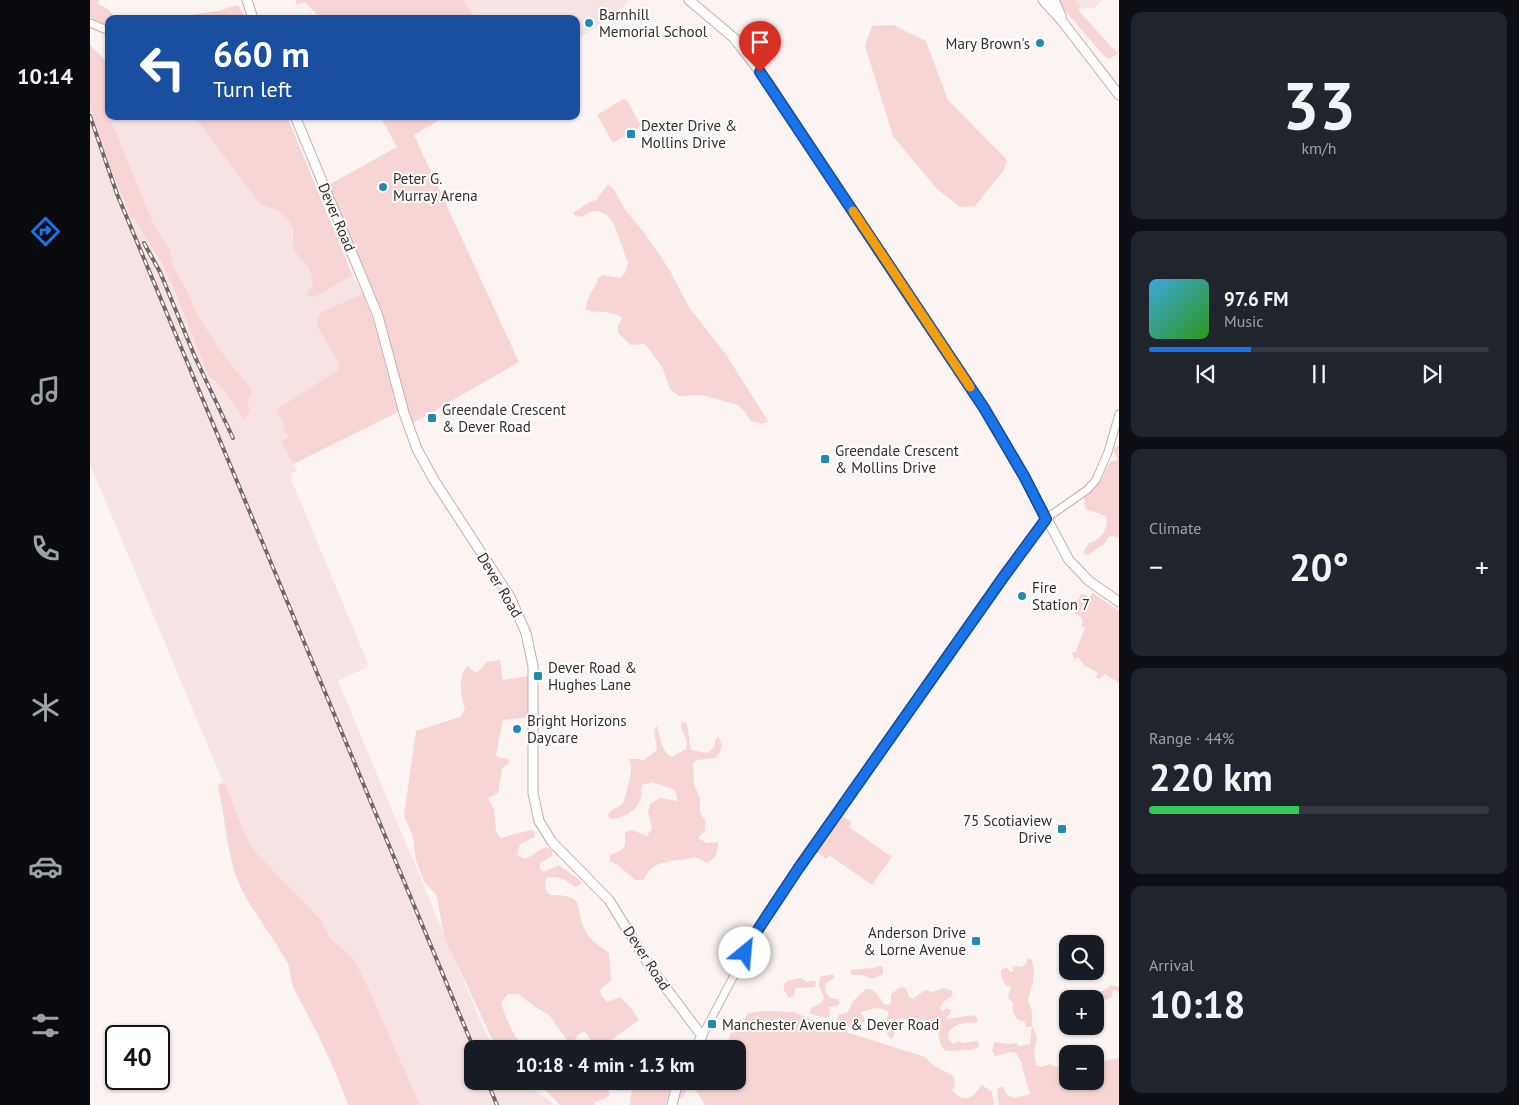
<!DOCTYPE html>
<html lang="en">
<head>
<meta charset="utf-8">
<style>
  :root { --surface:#171b24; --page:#20242c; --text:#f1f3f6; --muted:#9ea1a6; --line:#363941; --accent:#1a73e8 }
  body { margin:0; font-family:"PT Sans",sans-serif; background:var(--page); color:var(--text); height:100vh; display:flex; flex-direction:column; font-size:19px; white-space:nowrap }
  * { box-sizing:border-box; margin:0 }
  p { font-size:16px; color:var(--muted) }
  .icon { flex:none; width:28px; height:28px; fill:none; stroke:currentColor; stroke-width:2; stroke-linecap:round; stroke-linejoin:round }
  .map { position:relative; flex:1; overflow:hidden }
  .drawer { display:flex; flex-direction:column; gap:12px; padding:12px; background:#0d0f14; width:400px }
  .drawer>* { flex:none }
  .guide { position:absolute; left:15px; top:15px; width:475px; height:105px; border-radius:10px; box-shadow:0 1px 4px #0004; background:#1a4fa0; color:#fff; overflow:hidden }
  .fabs { position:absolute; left:969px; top:935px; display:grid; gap:10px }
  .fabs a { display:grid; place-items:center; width:45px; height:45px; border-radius:10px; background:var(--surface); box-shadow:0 1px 4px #0004; font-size:25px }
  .speed { position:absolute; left:15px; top:1025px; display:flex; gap:10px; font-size:25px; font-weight:700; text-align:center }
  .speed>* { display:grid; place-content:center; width:65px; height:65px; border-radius:50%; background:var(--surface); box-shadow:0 1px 4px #0004; line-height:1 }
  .speed .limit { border:2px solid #111; border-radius:8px; background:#fff; color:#111 }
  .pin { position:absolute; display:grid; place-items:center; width:42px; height:42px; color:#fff; margin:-51px -21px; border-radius:50% 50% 50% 0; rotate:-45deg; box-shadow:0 0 5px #0007 }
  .pin .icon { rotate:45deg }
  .me { position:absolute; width:55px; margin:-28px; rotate:28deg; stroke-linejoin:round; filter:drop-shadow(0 0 4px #0008) }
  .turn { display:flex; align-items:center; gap:18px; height:105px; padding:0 25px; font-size:22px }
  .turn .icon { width:65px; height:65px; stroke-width:2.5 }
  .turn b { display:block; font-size:35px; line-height:42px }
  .big { font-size:38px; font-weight:800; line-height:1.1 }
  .drawer .tile { flex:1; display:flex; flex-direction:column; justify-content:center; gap:8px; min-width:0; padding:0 18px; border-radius:10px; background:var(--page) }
  .drawer .dial { align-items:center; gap:0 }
  .dial b { font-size:65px; line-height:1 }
  .song { display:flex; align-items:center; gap:15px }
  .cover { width:60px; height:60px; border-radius:8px; background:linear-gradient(135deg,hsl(200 70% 55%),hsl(110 70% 35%)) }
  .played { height:5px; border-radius:2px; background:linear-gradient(90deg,var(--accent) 30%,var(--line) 30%) }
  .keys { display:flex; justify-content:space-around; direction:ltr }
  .heat { display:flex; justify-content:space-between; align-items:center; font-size:28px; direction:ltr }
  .charge { height:8px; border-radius:4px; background:linear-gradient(90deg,#34c759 44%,var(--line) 0) }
  .trip { position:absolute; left:374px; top:1040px; width:282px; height:50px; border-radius:10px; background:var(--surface); box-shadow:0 1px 4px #0004; font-weight:800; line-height:50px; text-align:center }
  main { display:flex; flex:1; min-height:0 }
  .menu { display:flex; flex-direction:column; width:90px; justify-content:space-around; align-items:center; background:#090b0e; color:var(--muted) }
  .menu .icon { width:35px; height:35px }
  .menu .active { color:var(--accent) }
  .menu b { font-size:22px; color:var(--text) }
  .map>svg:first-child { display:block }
</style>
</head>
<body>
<main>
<nav class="menu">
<b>10:14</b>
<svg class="icon active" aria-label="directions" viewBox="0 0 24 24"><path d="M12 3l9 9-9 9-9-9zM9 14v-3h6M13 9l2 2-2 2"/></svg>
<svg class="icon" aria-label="music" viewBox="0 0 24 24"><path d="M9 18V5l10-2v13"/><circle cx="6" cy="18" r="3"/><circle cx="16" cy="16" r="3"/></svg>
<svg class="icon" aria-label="phone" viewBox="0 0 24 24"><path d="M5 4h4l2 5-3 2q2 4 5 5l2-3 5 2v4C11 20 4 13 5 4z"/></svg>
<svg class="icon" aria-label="climate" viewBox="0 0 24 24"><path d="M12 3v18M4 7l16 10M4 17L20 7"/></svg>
<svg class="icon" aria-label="car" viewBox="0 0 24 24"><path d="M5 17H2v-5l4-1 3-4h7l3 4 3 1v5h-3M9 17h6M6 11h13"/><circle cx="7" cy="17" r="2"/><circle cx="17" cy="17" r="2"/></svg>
<svg class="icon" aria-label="filters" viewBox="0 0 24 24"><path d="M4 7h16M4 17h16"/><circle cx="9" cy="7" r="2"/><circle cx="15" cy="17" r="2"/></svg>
</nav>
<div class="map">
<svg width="1029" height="1105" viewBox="0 0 1029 1105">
  <rect width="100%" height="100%" fill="#fbf4f3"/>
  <g fill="#f5e4e3">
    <path d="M 373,0 L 538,0 L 530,12 L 486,40 L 486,19 L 386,19 Z"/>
    <path d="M 985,0 L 1013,0 L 1003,9 L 991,7 Z"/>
    <path d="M 0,104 L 15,155 L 41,217 L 43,217 L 77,274 L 118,375 L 124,379 L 136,392 L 154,420 L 160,405 L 158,400 L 163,392 L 133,354 L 106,313 L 99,295 L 84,267 L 79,248 L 65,227 L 19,116 L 104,116 L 173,205 L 187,210 L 199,221 L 203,229 L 202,237 L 220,268 L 223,286 L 218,291 L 218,296 L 220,297 L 261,276 L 262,274 L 273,294 L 229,314 L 227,324 L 248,362 L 248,367 L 247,371 L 196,426 L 199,437 L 192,442 L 207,471 L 202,473 L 201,479 L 279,666 L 248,681 L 392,1025 L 404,1049 L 382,1049 L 382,1081 L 430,1081 L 459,1100 L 464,1105 L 330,1105 L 278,987 L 265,961 L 260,955 L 241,939 L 231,920 L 171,861 L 156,837 L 0,464 Z"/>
  </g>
  <g fill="#f7d5d4">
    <path d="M 0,0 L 9,0 L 8,4 C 15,7 22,10 24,19 L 19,19 L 19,26 L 0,18 Z"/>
    <path d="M 205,0 L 373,0 L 386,19 L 229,19 L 226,13 L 214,2 L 207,5 Z"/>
    <path d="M 969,0 L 985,0 L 991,7 L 988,10 L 1026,52 L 1029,50 L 1029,52 L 1020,59 L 1014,56 L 973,8 Z"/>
    <path d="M 148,5 L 156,19 L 100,19 L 100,15 L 127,11 Z"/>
    <path d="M 803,25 L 836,41 L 858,100 L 917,160 L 914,170 L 885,206 L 870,207 L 847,189 L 803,136 L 775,46 L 782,26 Z"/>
    <path d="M 0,45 L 19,64 L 19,116 L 65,227 L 79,248 L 84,267 L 99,295 L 106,313 L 133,354 L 163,392 L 158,400 L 160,411 L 154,420 C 143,404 134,386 118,375 L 82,285 L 72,264 L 43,217 L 41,217 L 15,155 L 2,113 L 0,104 Z"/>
    <path d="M 533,99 L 537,100 L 551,126 L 523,143 L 507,115 Z"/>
    <path d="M 104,116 L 197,116 L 262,274 L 261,276 L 224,297 L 218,296 L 217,292 L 223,286 L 219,267 L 205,252 L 203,245 L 203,229 L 199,221 L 187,210 L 170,204 Z"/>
    <path d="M 290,116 L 356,116 L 324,135 L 429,362 L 318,426 L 297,349 L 235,187 L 307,147 Z"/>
    <path d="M 518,184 L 523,188 L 536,211 L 553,231 L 579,269 L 599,307 L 637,356 L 678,421 L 672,424 L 661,421 L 654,411 L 648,405 L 612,395 L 589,396 L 580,389 L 572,367 L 555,344 L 541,345 L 528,333 L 528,326 L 532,318 C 522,310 508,313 496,310 C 495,298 505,290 508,278 L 513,275 L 530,278 L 535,273 L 538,263 L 524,224 L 517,215 L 508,211 L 500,212 L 492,217 L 484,215 L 484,212 L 500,202 L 506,200 Z"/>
    <path d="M 273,294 L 284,323 L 308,412 L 203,464 L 191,441 L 199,437 L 193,427 L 195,425 L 186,410 L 247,371 L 249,364 L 229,329 L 227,324 L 228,316 L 231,312 Z"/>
    <path d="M 1029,445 L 1029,538 L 1023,536 L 1018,537 L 1014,545 C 1006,547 1002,555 996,555 L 993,552 L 999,543 C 1010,541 1018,530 1017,518 C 1012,512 1002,513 995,508 L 994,498 L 1012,478 L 1020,462 L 1028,460 L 1023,449 L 1025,447 Z"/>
    <path d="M 1003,593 L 1029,611 L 1029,683 L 1015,674 L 1010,679 L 1006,677 L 1008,673 L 994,665 L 988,657 L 985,659 L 981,652 L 985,653 L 995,628 L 991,626 L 993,622 L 991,617 L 985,613 L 985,607 L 991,594 L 997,595 L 997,600 L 999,601 L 1001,595 Z"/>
    <path d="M 410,660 L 413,680 L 438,676 L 438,717 L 413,720 L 406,755 L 409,758 L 415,758 L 419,760 L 419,763 L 412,768 L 408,793 L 398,798 L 404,809 L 406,831 L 410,838 L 437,831 L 441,830 L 445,832 L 445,837 L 430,844 L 427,855 L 435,859 C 443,856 448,850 456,847 L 462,850 L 462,856 L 450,863 L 450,869 L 453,872 L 469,865 L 491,881 L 491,884 L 485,887 C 475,880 468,875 456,878 L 455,888 L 460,895 C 499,895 483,907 496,932 C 501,941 511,947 519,953 L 521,980 L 510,990 L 511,995 L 517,1002 L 530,997 L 541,1008 L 549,1020 L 513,1046 L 506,1047 L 494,1031 L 489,1034 L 483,1042 L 477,1040 L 459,1015 L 444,1006 L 428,994 L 418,994 L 411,1002 L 415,1015 L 426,1038 L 441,1049 L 407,1049 L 355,939 L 346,894 L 334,882 L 326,860 L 323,837 L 314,815 L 326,731 L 370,717 L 375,709 C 370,694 368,679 377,666 L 387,673 L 397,662 Z"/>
    <path d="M 592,723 L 596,723 C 600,731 598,741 601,750 L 617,753 L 624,748 L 625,741 L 628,736 C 634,746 632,750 626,758 L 607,760 L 603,763 L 604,784 L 610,798 L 610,812 L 615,821 L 615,831 L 608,838 L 617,843 L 628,842 C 628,852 626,858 617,863 L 605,857 C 586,863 562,857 554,880 L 545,880 L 529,866 L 520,861 L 520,855 L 530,851 L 535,845 L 535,832 L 542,830 L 557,836 L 562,828 L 558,811 L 560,804 L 570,798 L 588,801 L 585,790 L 562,782 L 552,785 C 551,789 552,794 551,798 C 547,811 534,818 522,819 L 517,816 C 521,808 527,809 533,803 C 535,801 542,771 541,767 C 541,765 540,762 539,759 L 549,759 L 553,761 L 567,750 L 564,730 L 567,726 C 571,737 570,751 582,757 L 596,749 L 597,742 L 591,727 Z"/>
    <path d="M 130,783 L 135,784 L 156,837 L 166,853 L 231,920 L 241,939 L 260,955 L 265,961 L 278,987 L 330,1105 L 258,1105 C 244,1065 225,1028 205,991 C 200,983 202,972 197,962 C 182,934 160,910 148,881 C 136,852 136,818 128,788 Z"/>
    <path d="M 752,816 L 762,822 L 759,827 L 802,857 L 782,885 L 739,855 L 736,859 L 727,852 L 750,817 Z"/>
    <path d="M 938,958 L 942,960 L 944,971 L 943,982 L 938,1000 L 942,1011 L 942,1025 L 947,1037 L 944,1054 L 946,1065 L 952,1067 L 960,1064 L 966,1067 L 977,1066 L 978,1081 L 1005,1081 L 1005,1063 L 1029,1058 L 1029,1105 L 909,1105 L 907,1089 L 913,1086 L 916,1094 L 924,1098 L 940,1094 L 932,1067 L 932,1063 L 926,1053 L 921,1052 L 905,1056 L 902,1050 L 905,1042 L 919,1044 L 927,1043 L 928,1046 L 940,1044 L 942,1027 L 936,1027 L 935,1021 L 928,1020 L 923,1012 L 923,1003 L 918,998 L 921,986 L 916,986 L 911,976 L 911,970 L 917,967 L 920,972 L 923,972 L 923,966 L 931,967 L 936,964 Z"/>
    <path d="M 790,966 L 793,967 L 793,974 L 782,979 L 772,975 L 762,975 L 760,973 L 762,970 L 783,968 Z"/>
    <path d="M 743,974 L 745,978 L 736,983 C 733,992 738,999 748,999 L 750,1003 L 747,1006 L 739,1007 L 740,1015 L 739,1018 L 727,1016 L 720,1013 L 721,1008 L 731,1003 L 734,998 L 729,985 L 730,977 Z"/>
    <path d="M 710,978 L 717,982 L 724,980 L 726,982 L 725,987 L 705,988 L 704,996 L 699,998 L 694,990 L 694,984 L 697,981 Z"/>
    <path d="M 1021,985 L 1029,987 L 1029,992 L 1023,990 L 1022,996 L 1018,1000 L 1009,997 L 1005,999 L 986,999 L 988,994 L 1013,991 Z"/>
    <path d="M 812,987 L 816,988 L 819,997 L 823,999 L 835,990 L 843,992 L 853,988 L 863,991 L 862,996 L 853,1002 L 850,1008 L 852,1012 L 856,1008 L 861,1010 L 860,1014 L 856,1017 L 857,1019 L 884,1015 L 888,1019 L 885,1023 C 875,1022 864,1023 858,1033 L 859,1040 L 864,1044 L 868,1041 L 873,1043 L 887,1041 L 889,1043 L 889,1047 L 882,1050 L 856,1051 C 842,1041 860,1024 829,1030 L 821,1021 L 811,1018 L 806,1021 L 804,1036 L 801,1039 C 793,1031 796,1021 799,1013 C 791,1005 781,1009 771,1012 L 771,1014 L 774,1017 L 774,1022 L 772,1028 C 764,1029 753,1026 747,1021 L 748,1015 L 758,1012 L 763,1001 L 776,989 C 787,989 789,997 794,1004 L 799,1005 L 801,1003 L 801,994 L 809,988 Z"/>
    <path d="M 677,1011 L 704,1012 L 734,1025 L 835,1057 C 843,1067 854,1070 864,1077 L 865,1085 L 862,1090 C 875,1105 882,1098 892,1085 L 902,1092 L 904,1105 L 615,1105 C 610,1097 608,1088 597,1090 L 592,1098 L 588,1097 L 594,1081 L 648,1081 L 648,1049 L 644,1049 L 647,1044 L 639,1040 L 640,1034 L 649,1029 L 655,1023 L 653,1022 L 658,1013 Z"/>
    <path d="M 446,1081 L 513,1081 L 520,1094 L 515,1099 L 505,1102 L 504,1105 L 470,1105 Z"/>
    <path d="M 533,1081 L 582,1081 L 576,1105 L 540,1105 L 542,1088 L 532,1085 Z"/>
  </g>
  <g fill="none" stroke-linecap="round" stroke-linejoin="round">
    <g stroke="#cbabaa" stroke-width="9">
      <g id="minor">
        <path d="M 0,23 L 19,31"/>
        <path d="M 612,1036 L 669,928 L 681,909 L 948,530 L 961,515 L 997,490 L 1006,480 L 1018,452 L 1029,414"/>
      </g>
    </g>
    <g stroke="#cbabaa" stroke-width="11">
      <g id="major">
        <path d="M 157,0 L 163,19"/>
        <path d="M 599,0 L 644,38 L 680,85 L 815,291 L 894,408 L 934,476 L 979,560 L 999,581 L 1029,602"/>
        <path d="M 953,0 L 972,21 L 1029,95"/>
        <path d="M 964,0 L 971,16"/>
        <path d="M 205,116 L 288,316 L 314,413 L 327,449 L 344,480 L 420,597 L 436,633 L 443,666 L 443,793 L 449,821 L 462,842 L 519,900 L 561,968 L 612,1036 L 605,1049"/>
        <path d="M 582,1105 L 588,1081"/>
      </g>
    </g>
    <use href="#minor" stroke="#fff" stroke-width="7"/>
    <use href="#major" stroke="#fff" stroke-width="9"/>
    <g stroke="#726666" stroke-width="4">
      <g id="rail">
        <path d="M 0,116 L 27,194 L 384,1049"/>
        <path d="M 54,243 L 70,272 L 105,357 L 143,438"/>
        <path d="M 397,1081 L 407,1105"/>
      </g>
    </g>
    <use href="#rail" stroke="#fff" stroke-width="2" stroke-dasharray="5.5" stroke-linecap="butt"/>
  </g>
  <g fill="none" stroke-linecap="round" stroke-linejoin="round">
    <g stroke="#114b97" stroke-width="12">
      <path id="route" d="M 655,953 L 669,928 L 708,869 L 912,579 L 956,519 L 934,476 L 894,408 L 670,72"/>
    </g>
    <use href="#route" stroke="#1a73e8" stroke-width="9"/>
    <path stroke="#f59e0b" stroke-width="9" d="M 763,211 L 880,387"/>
  </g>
  <g fill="#228ab2" stroke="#fff" stroke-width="2">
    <circle cx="499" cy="23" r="5"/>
    <circle cx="950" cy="43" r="5"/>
    <rect x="536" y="129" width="10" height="10" rx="2.5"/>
    <circle cx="293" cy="187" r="5"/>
    <rect x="337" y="413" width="10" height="10" rx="2.5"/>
    <rect x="730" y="454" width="10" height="10" rx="2.5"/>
    <circle cx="932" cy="596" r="5"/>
    <rect x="443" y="671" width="10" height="10" rx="2.5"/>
    <circle cx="427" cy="729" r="5"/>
    <rect x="967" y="824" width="10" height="10" rx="2.5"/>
    <rect x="881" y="936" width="10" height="10" rx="2.5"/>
    <rect x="617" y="1019" width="10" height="10" rx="2.5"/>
  </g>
  <g text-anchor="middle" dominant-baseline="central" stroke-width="4" stroke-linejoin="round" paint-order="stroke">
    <g font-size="15" fill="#372a2a" stroke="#fff" text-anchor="start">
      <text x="509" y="14">Barnhill<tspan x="509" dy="17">Memorial School</tspan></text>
      <text x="940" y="43" text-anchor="end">Mary Brown's</text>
      <text x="551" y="125">Dexter Drive &amp;<tspan x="551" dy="17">Mollins Drive</tspan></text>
      <text x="303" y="178">Peter G.<tspan x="303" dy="17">Murray Arena</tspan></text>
      <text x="352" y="409">Greendale Crescent<tspan x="352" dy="17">&amp; Dever Road</tspan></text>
      <text x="745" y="450">Greendale Crescent<tspan x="745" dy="17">&amp; Mollins Drive</tspan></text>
      <text x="942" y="587">Fire<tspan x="942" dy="17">Station 7</tspan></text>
      <text x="458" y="667">Dever Road &amp;<tspan x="458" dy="17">Hughes Lane</tspan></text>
      <text x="437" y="720">Bright Horizons<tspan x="437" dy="17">Daycare</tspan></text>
      <text x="962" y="820" text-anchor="end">75 Scotiaview<tspan x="962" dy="17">Drive</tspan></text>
      <text x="876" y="932" text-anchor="end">Anderson Drive<tspan x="876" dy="17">&amp; Lorne Avenue</tspan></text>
      <text x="632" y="1024">Manchester Avenue &amp; Dever Road</text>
    </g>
    <g font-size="15" fill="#372a2a" stroke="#fff">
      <text transform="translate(247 217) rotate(67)">Dever Road</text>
      <text transform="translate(410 585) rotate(59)">Dever Road</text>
      <text transform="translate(557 958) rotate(57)">Dever Road</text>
    </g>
  </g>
</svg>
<div class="fabs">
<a><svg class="icon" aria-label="search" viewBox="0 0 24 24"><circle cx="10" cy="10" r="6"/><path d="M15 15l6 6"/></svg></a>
<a>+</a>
<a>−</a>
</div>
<div class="speed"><div class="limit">40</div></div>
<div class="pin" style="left:670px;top:72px;background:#d93025"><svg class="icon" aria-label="arrive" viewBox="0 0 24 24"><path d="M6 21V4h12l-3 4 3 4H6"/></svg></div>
<svg class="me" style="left:655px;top:953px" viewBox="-20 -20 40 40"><circle r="19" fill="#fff"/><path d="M0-13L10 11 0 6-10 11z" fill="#1a73e8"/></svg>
<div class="trip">10:18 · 4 min · 1.3 km</div>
<div class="guide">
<div class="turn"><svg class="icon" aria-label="left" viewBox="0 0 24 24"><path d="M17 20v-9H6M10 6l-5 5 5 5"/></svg><div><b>660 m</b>Turn left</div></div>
</div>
</div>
<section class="drawer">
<div class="tile dial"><b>33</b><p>km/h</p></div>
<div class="tile">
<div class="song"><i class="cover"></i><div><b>97.6 FM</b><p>Music</p></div></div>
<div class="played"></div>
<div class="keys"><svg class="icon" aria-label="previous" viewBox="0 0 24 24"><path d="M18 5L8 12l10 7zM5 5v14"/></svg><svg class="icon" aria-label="pause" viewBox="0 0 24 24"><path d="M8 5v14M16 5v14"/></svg><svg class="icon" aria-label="next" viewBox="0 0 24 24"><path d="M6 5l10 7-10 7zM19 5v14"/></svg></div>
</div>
<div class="tile"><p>Climate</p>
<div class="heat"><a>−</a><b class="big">20°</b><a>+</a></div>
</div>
<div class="tile"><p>Range · 44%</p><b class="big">220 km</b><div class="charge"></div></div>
<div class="tile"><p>Arrival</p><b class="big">10:18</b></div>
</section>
</main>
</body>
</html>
